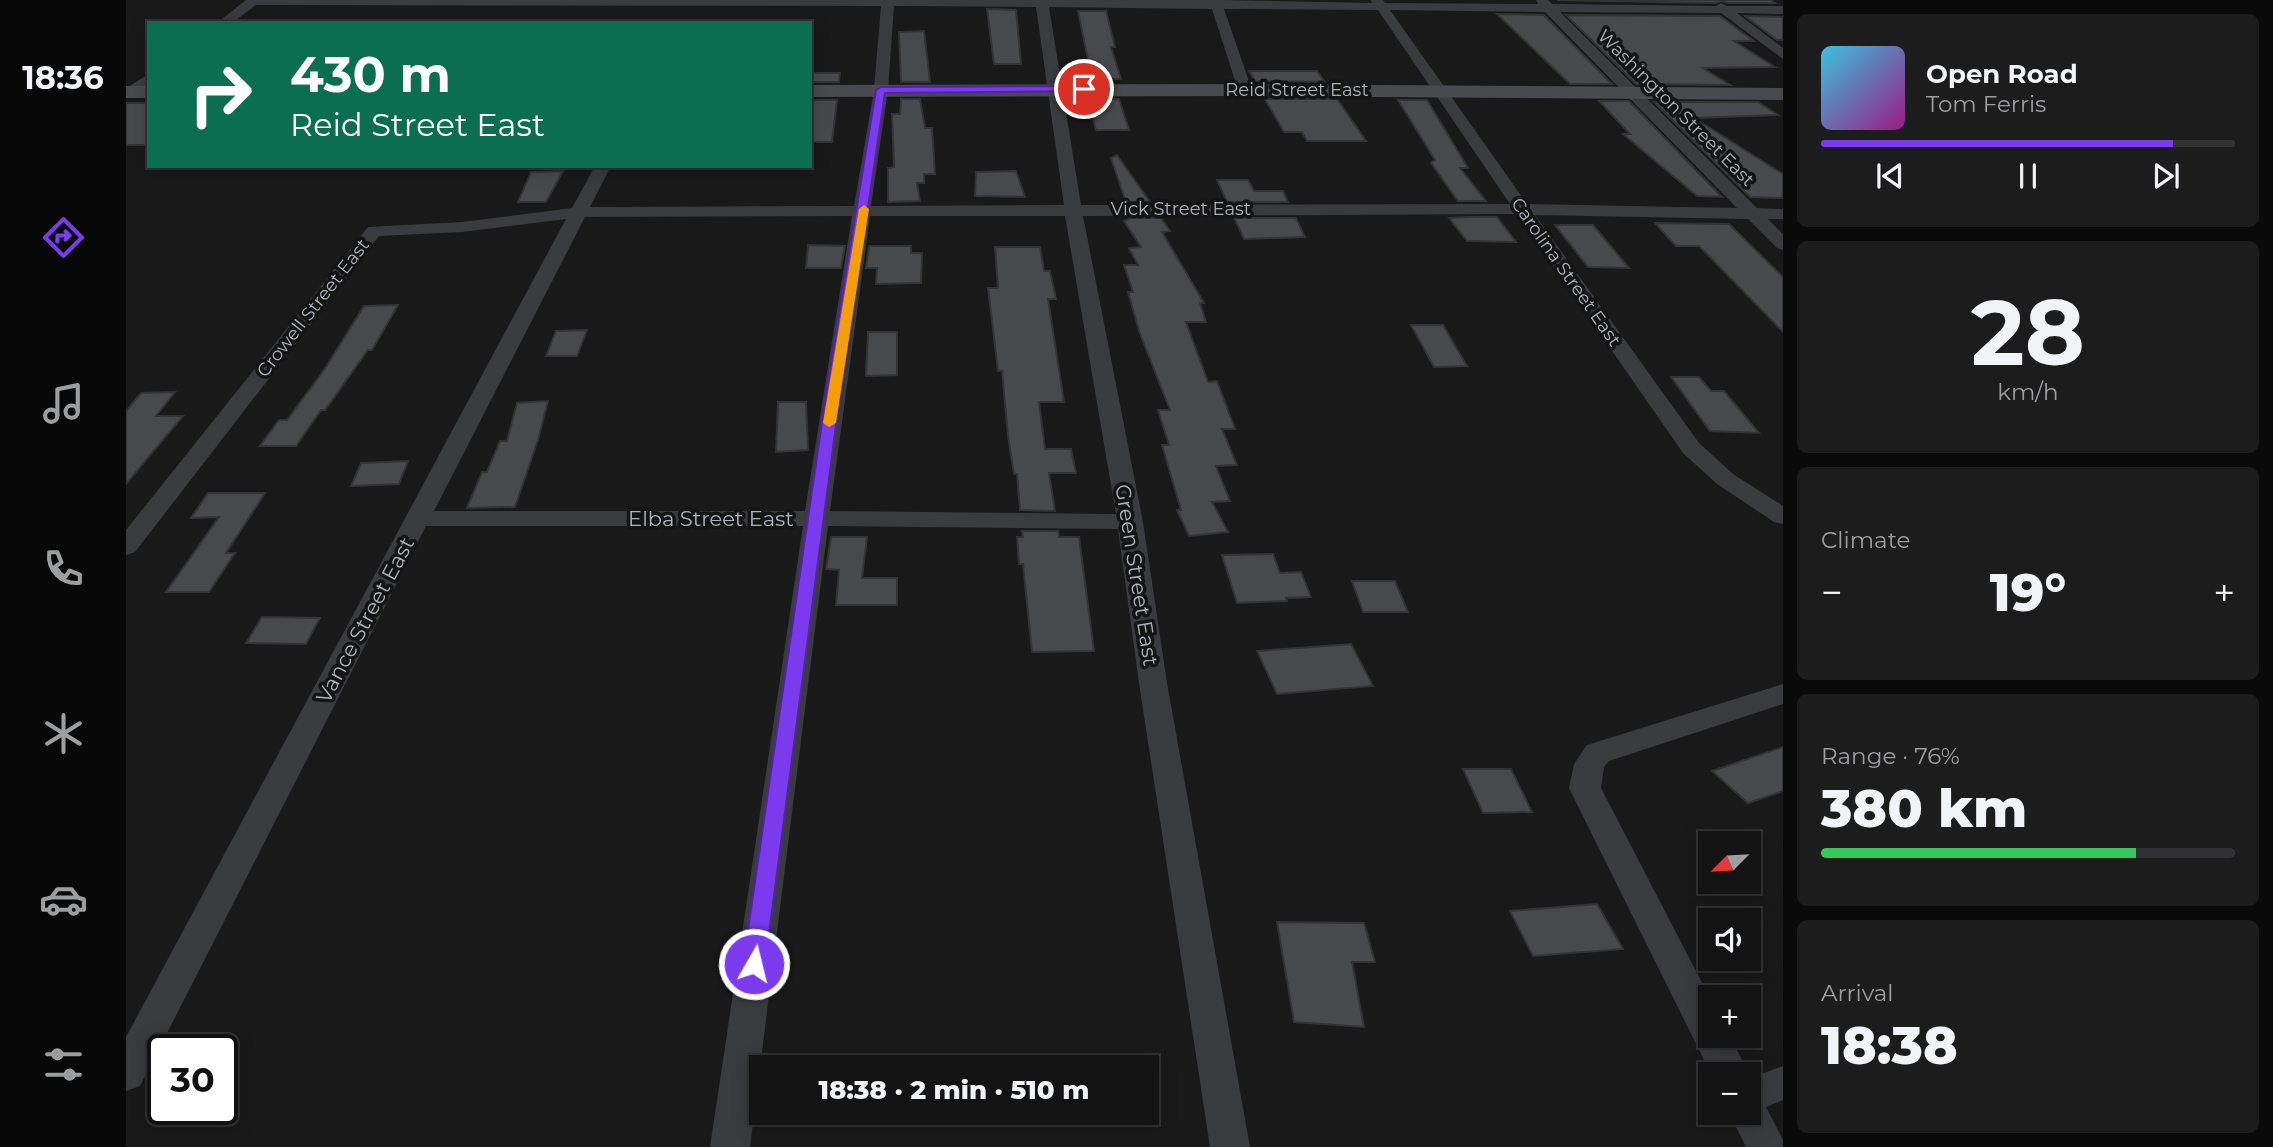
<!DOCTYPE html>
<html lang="en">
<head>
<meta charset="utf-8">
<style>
  :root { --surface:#131314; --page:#1c1c1d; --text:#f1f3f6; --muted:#9d9ea0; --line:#323234; --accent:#7c3aed }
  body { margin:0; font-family:Montserrat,sans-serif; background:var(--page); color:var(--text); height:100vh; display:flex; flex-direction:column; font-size:26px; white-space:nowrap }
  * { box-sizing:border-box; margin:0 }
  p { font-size:23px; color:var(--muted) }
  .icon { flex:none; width:38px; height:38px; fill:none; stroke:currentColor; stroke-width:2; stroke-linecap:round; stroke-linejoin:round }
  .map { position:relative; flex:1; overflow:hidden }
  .side { display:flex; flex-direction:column; gap:14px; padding:14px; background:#0a0a0b; width:490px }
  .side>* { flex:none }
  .guide { position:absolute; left:21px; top:21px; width:665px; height:147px; border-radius:0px; box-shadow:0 4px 18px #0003,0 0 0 2px var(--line); background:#0b6e4f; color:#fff; overflow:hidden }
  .needle { width:46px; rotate:246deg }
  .controls { position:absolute; left:1572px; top:831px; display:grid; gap:14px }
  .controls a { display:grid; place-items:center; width:63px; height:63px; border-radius:0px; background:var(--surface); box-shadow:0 4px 18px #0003,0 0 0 2px var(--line); font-size:35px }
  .speed { position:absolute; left:21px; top:1034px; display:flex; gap:14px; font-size:35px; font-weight:700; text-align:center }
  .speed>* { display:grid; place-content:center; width:91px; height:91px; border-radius:50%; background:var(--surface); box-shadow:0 4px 18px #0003,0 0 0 2px var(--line); line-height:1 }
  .speed .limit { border:4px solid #111; border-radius:10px; background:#fff; color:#111 }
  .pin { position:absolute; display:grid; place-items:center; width:60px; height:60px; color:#fff; margin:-30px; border:4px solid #fff; border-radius:50%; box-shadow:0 2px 7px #0007 }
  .me { position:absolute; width:77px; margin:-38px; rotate:8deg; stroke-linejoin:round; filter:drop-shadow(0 0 5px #0008) }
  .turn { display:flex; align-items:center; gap:24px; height:147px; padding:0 28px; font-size:32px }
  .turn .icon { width:91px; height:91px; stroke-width:2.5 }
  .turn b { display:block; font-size:49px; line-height:60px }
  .big { font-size:52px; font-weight:800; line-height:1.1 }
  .side .tile { flex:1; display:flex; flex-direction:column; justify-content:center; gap:10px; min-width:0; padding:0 24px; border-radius:10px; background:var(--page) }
  .side .dial { align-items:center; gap:0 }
  .dial b { font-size:91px; line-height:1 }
  .song { display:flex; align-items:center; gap:21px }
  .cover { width:84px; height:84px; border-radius:10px; background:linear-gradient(135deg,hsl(190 70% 55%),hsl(310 70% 35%)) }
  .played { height:7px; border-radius:4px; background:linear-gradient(90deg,var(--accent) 85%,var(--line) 85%) }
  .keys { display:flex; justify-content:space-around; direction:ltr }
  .heat { display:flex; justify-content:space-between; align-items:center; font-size:38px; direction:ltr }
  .charge { height:10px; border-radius:5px; background:linear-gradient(90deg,#34c759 76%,var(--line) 0) }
  .trip { position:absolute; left:623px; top:1055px; width:410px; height:70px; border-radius:0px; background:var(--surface); box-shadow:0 4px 18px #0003,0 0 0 2px var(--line); font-weight:800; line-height:70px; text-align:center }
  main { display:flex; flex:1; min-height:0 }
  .menu { display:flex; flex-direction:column; width:126px; justify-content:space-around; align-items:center; background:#080808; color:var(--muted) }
  .menu .icon { width:49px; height:49px }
  .menu .current { color:var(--accent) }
  .menu b { font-size:32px; color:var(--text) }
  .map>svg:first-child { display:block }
</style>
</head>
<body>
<main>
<nav class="menu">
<b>18:36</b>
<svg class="icon current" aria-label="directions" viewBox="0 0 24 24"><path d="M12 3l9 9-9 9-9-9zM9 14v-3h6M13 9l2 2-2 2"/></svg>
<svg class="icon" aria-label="music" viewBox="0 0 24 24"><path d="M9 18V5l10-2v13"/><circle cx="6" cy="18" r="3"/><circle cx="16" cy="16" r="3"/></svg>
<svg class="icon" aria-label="phone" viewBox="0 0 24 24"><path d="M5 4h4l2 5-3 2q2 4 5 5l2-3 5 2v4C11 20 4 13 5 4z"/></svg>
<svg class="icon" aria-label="climate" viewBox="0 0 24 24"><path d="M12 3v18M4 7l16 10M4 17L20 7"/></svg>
<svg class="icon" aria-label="car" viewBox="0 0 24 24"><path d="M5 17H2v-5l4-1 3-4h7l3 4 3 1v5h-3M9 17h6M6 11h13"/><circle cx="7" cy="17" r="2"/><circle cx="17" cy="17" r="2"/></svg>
<svg class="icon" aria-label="filters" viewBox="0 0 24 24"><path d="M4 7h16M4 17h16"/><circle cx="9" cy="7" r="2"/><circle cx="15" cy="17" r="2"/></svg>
</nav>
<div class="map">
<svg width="1657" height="1147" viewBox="0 0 1657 1147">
  <rect width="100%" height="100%" fill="#19191a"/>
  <g fill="#48494d" stroke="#333336" stroke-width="2">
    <path d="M 1431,0 L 1645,0 L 1649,3 L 1602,3 L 1596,1 L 1589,3 Z"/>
    <path d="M 861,9 L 890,10 L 895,64 L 868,64 Z"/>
    <path d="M 952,11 L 980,11 L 989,47 L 985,47 L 995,79 L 966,79 Z"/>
    <path d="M 1371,14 L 1418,15 L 1486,84 L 1444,84 Z"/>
    <path d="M 1440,15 L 1594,16 L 1628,41 L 1608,41 L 1649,67 L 1577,68 L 1604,85 L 1510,84 Z"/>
    <path d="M 1619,16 L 1657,17 L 1657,40 L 1651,40 Z"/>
    <path d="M 798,31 L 804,82 L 775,82 L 773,32 Z"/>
    <path d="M 1123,71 L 1191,71 L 1199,82 L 1129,81 Z"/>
    <path d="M 687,73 L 714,73 L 713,82 L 685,82 Z"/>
    <path d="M 775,99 L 794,99 L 799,128 L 806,128 L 809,174 L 798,174 L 798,183 L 791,183 L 794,201 L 762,202 L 762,168 L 768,167 L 766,114 L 774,114 Z"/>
    <path d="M 962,99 L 993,99 L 1003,130 L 970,130 Z"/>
    <path d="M 1139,99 L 1211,99 L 1240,141 L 1181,141 L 1176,132 L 1158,132 Z"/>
    <path d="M 684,100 L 711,100 L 706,142 L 684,142 Z"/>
    <path d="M 1272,100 L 1301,100 L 1342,168 L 1334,168 L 1360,201 L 1332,201 L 1305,163 L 1309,160 Z"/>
    <path d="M 1473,101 L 1503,101 L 1596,197 L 1571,196 L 1497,134 L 1504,134 Z"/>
    <path d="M 1528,102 L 1632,102 L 1652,115 L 1568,118 L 1657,174 L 1657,198 L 1624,197 Z"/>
    <rect x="0" y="103" width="23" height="42"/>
    <path d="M 991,155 L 1024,202 L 1000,202 L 985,158 Z"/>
    <path d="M 437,171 L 420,202 L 392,202 L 405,172 Z"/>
    <path d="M 890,171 L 899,197 L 849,196 L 850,172 Z"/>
    <path d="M 1091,180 L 1122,180 L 1128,191 L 1157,191 L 1162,202 L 1101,202 Z"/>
    <path d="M 1343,217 L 1371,217 L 1390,242 L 1341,241 L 1323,218 Z"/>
    <path d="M 1005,218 L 1035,218 L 1044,231 L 1036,232 L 1078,303 L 1074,303 L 1080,322 L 1060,322 L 1082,382 L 1091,381 L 1109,429 L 1096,429 L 1111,465 L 1090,466 L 1104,501 L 1086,502 L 1102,532 L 1063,536 L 1051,510 L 1055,510 L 1036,445 L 1043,445 L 1032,410 L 1044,410 L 1013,331 L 1002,292 L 1007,292 L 998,265 L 1012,265 L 1003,248 L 1015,247 L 998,221 Z"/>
    <path d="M 1108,218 L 1170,218 L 1179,237 L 1118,239 Z"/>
    <path d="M 1529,223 L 1603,224 L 1657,277 L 1657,332 L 1573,246 L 1550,246 Z"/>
    <path d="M 1429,225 L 1467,225 L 1503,268 L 1462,267 Z"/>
    <path d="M 682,245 L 719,246 L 715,268 L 680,268 Z"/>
    <path d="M 743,246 L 785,246 L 785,253 L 796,253 L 795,283 L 750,284 L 751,268 L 740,268 Z"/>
    <path d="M 869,247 L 914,247 L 918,271 L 924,271 L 930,299 L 922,299 L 938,402 L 913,402 L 919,449 L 945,449 L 950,473 L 923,473 L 929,511 L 894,510 L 891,474 L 888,474 L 882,436 L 876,371 L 872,371 L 862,288 L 872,288 Z"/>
    <path d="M 272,305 L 246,350 L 242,350 L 199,410 L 195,410 L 170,446 L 134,446 L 153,420 L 161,420 L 198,370 L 238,306 Z"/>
    <path d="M 1285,325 L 1317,325 L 1341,366 L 1308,367 Z"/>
    <path d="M 461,330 L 451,356 L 420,356 L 430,331 Z"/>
    <path d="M 742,332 L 771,332 L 771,375 L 740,376 Z"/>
    <path d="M 1545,377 L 1573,377 L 1585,391 L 1598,391 L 1633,433 L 1584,431 Z"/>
    <path d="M 49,392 L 30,416 L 57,416 L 0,484 L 0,411 L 15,393 Z"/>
    <path d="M 422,401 L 412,440 L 389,507 L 341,508 L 356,472 L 361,472 L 374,441 L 381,441 L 391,403 Z"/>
    <path d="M 652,402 L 680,402 L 682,450 L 650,452 Z"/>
    <path d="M 282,461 L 273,484 L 225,486 L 235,463 Z"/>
    <path d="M 82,493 L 139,493 L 100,553 L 109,553 L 83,592 L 40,592 L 93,517 L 65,518 Z"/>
    <path d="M 896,531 L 932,531 L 933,537 L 953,537 L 968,651 L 906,652 L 897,564 L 893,564 L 891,537 L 897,537 Z"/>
    <path d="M 705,537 L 741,537 L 736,578 L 771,578 L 771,605 L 710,605 L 713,570 L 700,569 Z"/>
    <path d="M 1147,554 L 1154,573 L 1175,572 L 1185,597 L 1160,598 L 1161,601 L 1111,603 L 1096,555 Z"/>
    <path d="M 1226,581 L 1269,581 L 1282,612 L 1237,612 Z"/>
    <path d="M 136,617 L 194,618 L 180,644 L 120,643 Z"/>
    <path d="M 1225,644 L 1247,686 L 1151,694 L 1131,651 Z"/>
    <path d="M 1657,747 L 1657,791 L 1622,803 L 1586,771 Z"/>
    <path d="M 1337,769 L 1385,769 L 1406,812 L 1357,813 Z"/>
    <path d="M 1471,904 L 1497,949 L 1407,956 L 1384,911 Z"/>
    <path d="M 1151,922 L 1238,923 L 1249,962 L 1226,962 L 1238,1027 L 1168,1022 Z"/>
  </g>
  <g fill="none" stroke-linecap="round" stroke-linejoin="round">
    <g fill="#3a3b3f" fill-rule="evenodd">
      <path d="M 120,0 L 1095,0 L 1246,3 L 1245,0 L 1257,0 L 1259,3 L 1412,4 L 1410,0 L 1422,0 L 1426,4 L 1590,6 L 1595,3 L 1601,6 L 1657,6 L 1657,14 L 1611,13 L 1657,48 L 1657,59 L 1595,13 L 1434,12 L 1631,208 L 1657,209 L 1657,219 L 1642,219 L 1657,234 L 1657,250 L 1651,248 L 1622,219 L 1409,215 L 1573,443 L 1607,474 L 1657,506 L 1657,524 L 1648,522 L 1591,484 L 1557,453 L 1391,214 L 957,216 L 1017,522 L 1041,683 L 1124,1147 L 1084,1147 L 1013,683 L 992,529 L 702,526 L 624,1147 L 584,1147 L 677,526 L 300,526 L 14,1086 L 0,1091 L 0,1037 L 440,219 L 336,232 L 253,236 L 9,552 L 0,555 L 0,530 L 242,227 L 336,222 L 446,208 L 469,166 L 485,166 L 464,207 L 728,206 L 748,90 L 755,6 L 130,5 L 106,23 L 91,23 ZM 768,6 L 910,7 L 938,205 L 745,206 L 762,90 ZM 923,7 L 1086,9 L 1112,90 L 1119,94 L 1126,90 L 1098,9 L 1252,10 L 1384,204 L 955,205 ZM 1264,10 L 1419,12 L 1611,208 L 1401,204 ZM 726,216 L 679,511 L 308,511 L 459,217 ZM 744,216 L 939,216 L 990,514 L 704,511 Z"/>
      <path d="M 23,74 L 23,85 L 9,95 L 0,95 L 0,88 Z"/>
      <path d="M 1657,684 L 1657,704 L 1483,761 L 1478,767 L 1475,788 L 1584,998 L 1584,1036 L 1604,1036 L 1623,1074 L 1585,1074 L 1443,788 L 1448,764 L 1461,745 Z"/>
      <path d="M 1657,1066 L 1657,1100 L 1640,1107 L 1657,1140 L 1657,1147 L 1620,1147 L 1603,1113 L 1622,1113 L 1622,1079 Z"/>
    </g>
    <g fill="#484a4f" fill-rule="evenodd">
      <path d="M 1119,84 L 1657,88 L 1657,100 L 1119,96 L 684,97 L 684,85 Z"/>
      <rect x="0" y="86" width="23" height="12"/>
    </g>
  </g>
  <path fill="#7c3aed" stroke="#51269a" stroke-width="2" d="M 958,86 L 962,89 L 961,91 L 759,93 L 714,395 L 639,964 L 636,970 L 628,972 L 620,970 L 617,964 L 700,395 L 750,90 L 755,87 Z"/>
  <path fill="#f59e0b" d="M 738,205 L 743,209 L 710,423 L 703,427 L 697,423 L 733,209 Z"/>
  <g text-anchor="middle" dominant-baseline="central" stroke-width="7" stroke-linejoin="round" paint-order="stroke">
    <g font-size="18" fill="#adb0b9" stroke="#141415">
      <text x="1171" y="90">Reid Street East</text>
      <text transform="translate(1550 108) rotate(45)">Washington Street East</text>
      <text x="1055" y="209">Vick Street East</text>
      <text transform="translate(1440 272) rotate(55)">Carolina Street East</text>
      <text transform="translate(187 308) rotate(-52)">Crowell Street East</text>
    </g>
    <g font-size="21" fill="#adb0b9" stroke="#141415">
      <text x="585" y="518">Elba Street East</text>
      <text transform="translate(1011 575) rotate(81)">Green Street East</text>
      <text transform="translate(239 620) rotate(-62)">Vance Street East</text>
    </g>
  </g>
</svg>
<div class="controls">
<a><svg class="needle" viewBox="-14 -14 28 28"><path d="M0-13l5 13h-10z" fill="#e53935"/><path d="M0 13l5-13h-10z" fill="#9d9ea0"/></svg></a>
<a><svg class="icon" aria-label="sound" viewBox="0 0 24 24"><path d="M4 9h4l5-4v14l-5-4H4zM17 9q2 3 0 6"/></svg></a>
<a>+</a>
<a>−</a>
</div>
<div class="speed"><div class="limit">30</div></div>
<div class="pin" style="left:958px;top:89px;background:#d93025"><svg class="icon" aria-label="arrive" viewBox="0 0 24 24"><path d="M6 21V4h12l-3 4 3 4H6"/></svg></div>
<svg class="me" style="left:628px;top:964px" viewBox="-20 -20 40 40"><circle r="17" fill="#7c3aed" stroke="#fff" stroke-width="3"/><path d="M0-11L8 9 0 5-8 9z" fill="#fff"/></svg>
<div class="trip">18:38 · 2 min · 510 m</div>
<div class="guide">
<div class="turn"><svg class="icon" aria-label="right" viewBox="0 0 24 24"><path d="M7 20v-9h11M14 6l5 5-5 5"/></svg><div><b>430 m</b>Reid Street East</div></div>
</div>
</div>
<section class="side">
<div class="tile">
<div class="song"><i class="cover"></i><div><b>Open Road</b><p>Tom Ferris</p></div></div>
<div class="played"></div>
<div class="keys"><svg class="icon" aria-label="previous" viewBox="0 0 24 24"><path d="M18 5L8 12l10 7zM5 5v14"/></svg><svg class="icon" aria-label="pause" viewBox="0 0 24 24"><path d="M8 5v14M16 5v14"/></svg><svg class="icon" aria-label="next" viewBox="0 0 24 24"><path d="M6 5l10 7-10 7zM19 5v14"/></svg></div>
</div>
<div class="tile dial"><b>28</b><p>km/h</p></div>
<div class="tile"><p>Climate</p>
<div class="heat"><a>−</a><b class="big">19°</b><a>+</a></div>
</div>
<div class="tile"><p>Range · 76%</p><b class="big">380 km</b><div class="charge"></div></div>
<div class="tile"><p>Arrival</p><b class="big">18:38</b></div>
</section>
</main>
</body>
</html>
